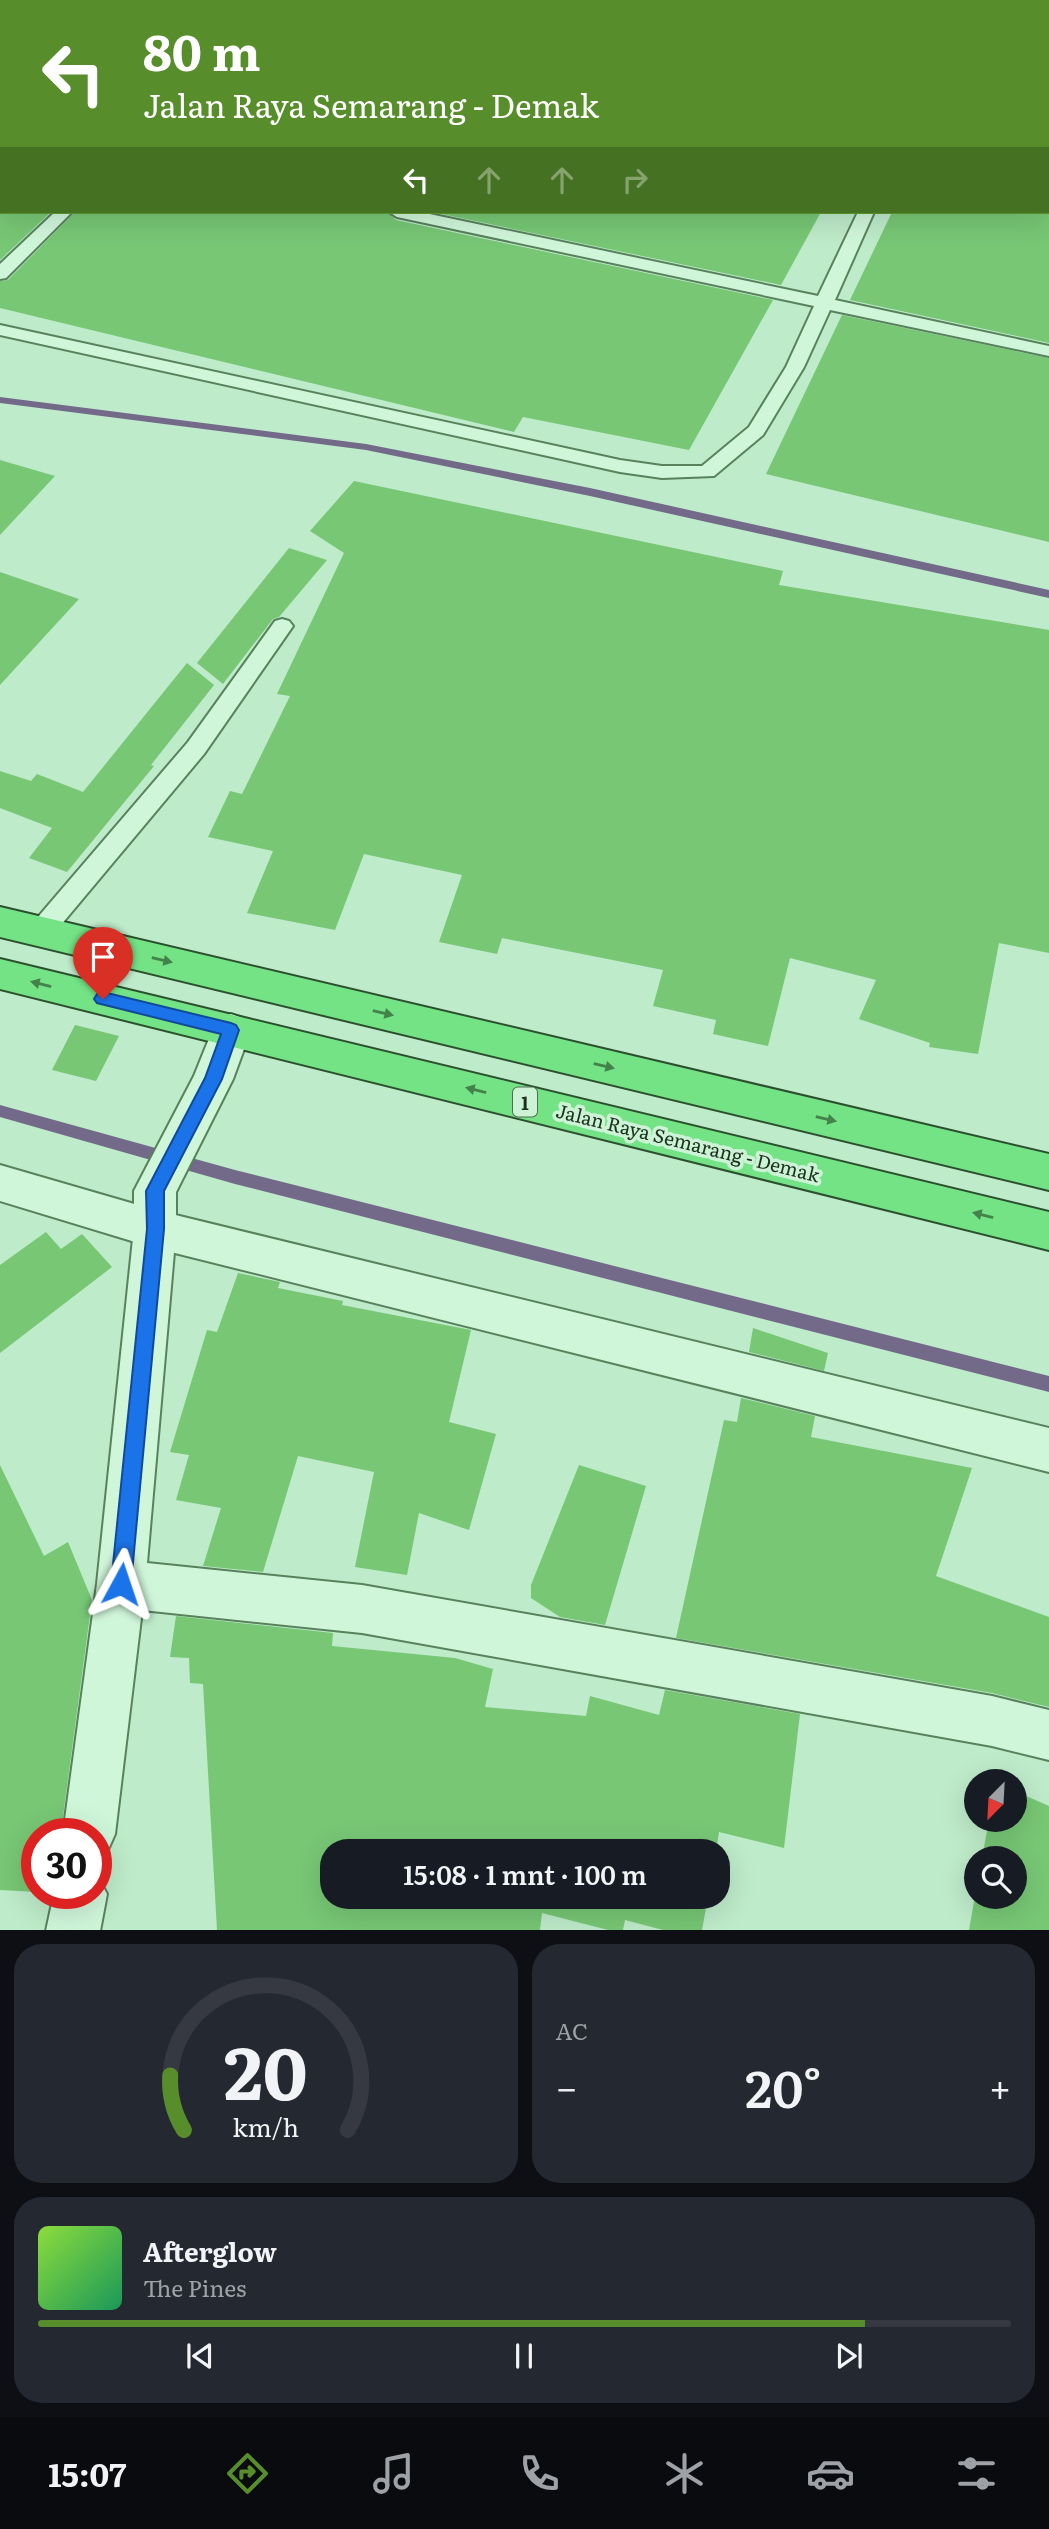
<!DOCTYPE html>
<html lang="id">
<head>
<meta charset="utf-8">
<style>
  :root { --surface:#171b24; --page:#242831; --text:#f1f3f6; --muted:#9ea1a6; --line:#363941; --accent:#578e2b }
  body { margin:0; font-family:Literata,serif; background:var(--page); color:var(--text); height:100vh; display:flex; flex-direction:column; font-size:26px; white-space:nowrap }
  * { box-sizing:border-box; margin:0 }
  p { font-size:23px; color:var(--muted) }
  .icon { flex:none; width:38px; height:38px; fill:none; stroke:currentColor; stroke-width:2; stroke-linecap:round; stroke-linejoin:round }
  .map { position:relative; height:1930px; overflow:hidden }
  .drawer { display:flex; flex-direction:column; gap:14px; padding:14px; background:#0d0f14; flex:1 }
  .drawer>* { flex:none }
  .top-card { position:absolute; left:0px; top:0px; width:1050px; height:214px; box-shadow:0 7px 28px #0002; background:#578e2b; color:#fff; overflow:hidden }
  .needle { width:46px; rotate:204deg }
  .fabs { position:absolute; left:964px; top:1769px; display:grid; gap:14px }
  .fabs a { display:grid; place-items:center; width:63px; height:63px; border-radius:50%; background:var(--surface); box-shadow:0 7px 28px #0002; font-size:35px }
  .speed { position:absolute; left:21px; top:1818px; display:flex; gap:14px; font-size:35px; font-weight:700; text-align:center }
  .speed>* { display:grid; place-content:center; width:91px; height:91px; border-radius:50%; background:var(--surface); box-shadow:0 7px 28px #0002; line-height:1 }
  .speed .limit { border:10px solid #d22; background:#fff; color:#111 }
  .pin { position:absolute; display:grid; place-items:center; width:60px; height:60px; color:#fff; margin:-72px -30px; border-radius:50% 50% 50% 0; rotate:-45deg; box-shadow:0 0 7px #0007 }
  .pin .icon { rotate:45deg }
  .me { position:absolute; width:77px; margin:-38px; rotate:5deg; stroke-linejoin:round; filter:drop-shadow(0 0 5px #0008) }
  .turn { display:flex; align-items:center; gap:24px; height:147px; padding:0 28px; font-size:32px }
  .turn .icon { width:91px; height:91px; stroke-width:2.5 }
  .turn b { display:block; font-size:49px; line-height:60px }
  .lanes { display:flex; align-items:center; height:66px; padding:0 28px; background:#0003; justify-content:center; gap:35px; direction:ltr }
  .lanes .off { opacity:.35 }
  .big { font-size:52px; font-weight:600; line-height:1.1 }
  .drawer .tile { flex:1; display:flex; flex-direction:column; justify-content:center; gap:10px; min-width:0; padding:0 24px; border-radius:28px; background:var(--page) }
  .drawer .dial { align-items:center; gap:0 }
  .dial svg { height:182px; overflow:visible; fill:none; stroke:var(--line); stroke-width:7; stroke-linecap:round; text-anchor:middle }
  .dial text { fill:var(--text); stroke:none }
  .song { display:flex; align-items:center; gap:21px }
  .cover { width:84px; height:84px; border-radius:10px; background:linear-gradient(135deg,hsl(90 70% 55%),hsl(150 70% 35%)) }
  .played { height:7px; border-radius:4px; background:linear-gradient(90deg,var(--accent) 85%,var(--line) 85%) }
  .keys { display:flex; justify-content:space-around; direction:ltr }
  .heat { display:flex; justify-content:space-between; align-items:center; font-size:38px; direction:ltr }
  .drawer .tiles { flex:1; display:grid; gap:14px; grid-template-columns:1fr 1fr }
  .tile:last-child { grid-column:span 2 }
  .trip { position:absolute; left:320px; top:1839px; width:410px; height:70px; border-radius:28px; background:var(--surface); box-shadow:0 7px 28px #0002; font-weight:600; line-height:70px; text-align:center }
  .tab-bar { display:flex; height:112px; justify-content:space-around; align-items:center; background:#090b0e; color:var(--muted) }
  .tab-bar .icon { width:49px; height:49px }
  .tab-bar .active { color:var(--accent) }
  .tab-bar b { font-size:32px; color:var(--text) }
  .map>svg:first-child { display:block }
</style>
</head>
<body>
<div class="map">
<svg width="1049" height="1931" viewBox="0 0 1049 1931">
  <rect width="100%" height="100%" fill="#beebca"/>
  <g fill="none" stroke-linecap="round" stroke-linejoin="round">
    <g fill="#736989" fill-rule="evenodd">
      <path d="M 0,397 L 366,444 L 590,488 L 1049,590 L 1049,598 L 590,496 L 366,450 L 0,403 Z"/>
      <path d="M 0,1105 L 235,1170 L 1049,1376 L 1049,1392 L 235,1184 L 0,1117 Z"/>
    </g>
  </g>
  <g fill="#77c775">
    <path d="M 0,212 L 51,212 L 0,260 Z"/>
    <path d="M 75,212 L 387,212 L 396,220 L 773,300 L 689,450 L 523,417 L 514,432 L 0,308 L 0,281 L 8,280 Z"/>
    <path d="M 432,212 L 821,212 L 781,285 Z"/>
    <path d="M 892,212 L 1049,212 L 1049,343 L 850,300 Z"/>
    <path d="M 842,315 L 1049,358 L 1049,542 L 766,474 Z"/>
    <path d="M 0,460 L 55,476 L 0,535 Z"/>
    <path d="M 354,481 L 783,571 L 779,585 L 1049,630 L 1049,953 L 999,943 L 978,1054 L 929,1047 L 930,1043 L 859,1019 L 876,980 L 790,958 L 768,1046 L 713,1034 L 716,1020 L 653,1006 L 663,970 L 502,938 L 497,954 L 439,942 L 462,875 L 364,854 L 335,930 L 247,913 L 273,851 L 208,837 L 230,791 L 242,794 L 290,696 L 277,694 L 344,553 L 310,531 Z"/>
    <path d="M 289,548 L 327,560 L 279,617 L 273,619 L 223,684 L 197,663 Z"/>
    <path d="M 0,572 L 79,599 L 0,685 Z"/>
    <path d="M 187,663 L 214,685 L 151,765 L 154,766 L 67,872 L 29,858 L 52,828 L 0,808 L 0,771 L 31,781 L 37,774 L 83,792 Z"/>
    <path d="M 75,1025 L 119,1036 L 96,1081 L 52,1070 Z"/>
    <path d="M 46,1232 L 61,1249 L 82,1234 L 112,1267 L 0,1353 L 0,1265 Z"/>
    <path d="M 238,1273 L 280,1282 L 278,1288 L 343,1301 L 342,1305 L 471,1330 L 449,1422 L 496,1434 L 469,1530 L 419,1513 L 407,1575 L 355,1567 L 374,1472 L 298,1456 L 263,1572 L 203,1566 L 221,1508 L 176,1500 L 189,1455 L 170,1452 L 207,1330 L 217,1332 Z"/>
    <path d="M 753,1328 L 828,1353 L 824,1371 L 749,1352 Z"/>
    <path d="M 741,1398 L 815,1416 L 811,1437 L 972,1468 L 936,1576 L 1049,1617 L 1049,1707 L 992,1693 L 676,1638 L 724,1420 L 737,1422 Z"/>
    <path d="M 0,1465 L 44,1556 L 68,1542 L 92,1600 L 62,1824 L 37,1834 L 37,1892 L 0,1890 Z"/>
    <path d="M 579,1465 L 646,1486 L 605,1625 L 560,1617 L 531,1598 L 531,1585 Z"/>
    <path d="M 176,1616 L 333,1633 L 332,1646 L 455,1658 L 493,1669 L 485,1707 L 586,1716 L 590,1696 L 659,1715 L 665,1690 L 800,1714 L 784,1848 L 719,1832 L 716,1852 L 332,1852 L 332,1897 L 708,1897 L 702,1930 L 663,1930 L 625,1920 L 623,1930 L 608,1930 L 542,1913 L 540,1930 L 217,1930 L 203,1684 L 190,1683 L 189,1658 L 170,1657 Z"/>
    <path d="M 1015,1791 L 1049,1806 L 1049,1930 L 969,1930 L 976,1890 L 976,1897 L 1015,1897 L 1015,1858 L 982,1858 L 989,1820 L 1015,1820 Z"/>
  </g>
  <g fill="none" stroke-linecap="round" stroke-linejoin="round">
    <g stroke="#58825c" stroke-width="4">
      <g id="service">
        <path d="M 19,0 L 33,0 L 18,2 Z"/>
        <path d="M 297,0 L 319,0 L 320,2 L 298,2 Z"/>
        <path d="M 971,0 L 985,0 L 970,2 Z"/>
        <path d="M 0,18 L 2,18 L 0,29 Z"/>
        <rect x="0" y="121" width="2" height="10"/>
        <rect x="1048" y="133" width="1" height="10"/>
        <path d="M 55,212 L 72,212 L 6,278 L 0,279 L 0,264 Z"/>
        <path d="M 389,212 L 420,212 L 818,296 L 858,212 L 874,212 L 835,300 L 1049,346 L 1049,356 L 830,310 L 804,367 L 763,435 L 714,476 L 662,478 L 620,472 L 0,335 L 0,325 L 620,460 L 662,466 L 702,466 L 749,427 L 786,367 L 814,306 L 397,217 Z"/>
        <path d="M 282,619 L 289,621 L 293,626 L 204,754 L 50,938 L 41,941 L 32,938 L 29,931 L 32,924 L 188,742 L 275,621 Z"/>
      </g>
    </g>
    <g stroke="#58825c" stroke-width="4">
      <g id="minor">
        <path d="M 231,1014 L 245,1019 L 251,1030 L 233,1079 L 176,1192 L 176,1229 L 147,1563 L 362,1585 L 992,1696 L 1049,1710 L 1049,1760 L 992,1746 L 362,1633 L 142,1610 L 115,1834 L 107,1852 L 96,1857 L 96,1834 L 63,1834 L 97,1584 L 134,1229 L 134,1191 L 194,1076 L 217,1019 Z"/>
        <path d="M 96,1874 L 107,1894 L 100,1931 L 46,1931 L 54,1894 L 96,1894 Z"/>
      </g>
    </g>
    <g stroke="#58825c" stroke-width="4">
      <path id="tertiary" d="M 0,1165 L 155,1210 L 1049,1428 L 1049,1472 L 155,1248 L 0,1201 Z"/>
    </g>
    <g stroke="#2c502d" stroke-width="4">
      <g id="trunk">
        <path d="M 0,907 L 1049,1154 L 1049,1190 L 0,937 Z"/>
        <path d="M 0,959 L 1049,1212 L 1049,1250 L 0,989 Z"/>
      </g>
    </g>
    <use href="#service" fill="#d0f6da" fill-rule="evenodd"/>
    <use href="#minor" fill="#d0f6da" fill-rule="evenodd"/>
    <use href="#tertiary" fill="#d0f6da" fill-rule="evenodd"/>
    <use href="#trunk" fill="#74e386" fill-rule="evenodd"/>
  </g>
  <defs><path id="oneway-solid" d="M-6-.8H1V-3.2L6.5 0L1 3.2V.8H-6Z" transform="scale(1.75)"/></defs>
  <g fill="#44824c">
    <use href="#oneway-solid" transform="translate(162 960) rotate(13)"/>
    <use href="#oneway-solid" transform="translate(41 984) rotate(-166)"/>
    <use href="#oneway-solid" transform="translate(383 1013) rotate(13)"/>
    <use href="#oneway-solid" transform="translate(604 1066) rotate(13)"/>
    <use href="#oneway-solid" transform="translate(476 1090) rotate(-166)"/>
    <use href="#oneway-solid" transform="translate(826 1119) rotate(13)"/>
    <use href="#oneway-solid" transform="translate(983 1215) rotate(-166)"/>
  </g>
  <path fill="#1a73e8" stroke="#114b97" stroke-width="2" d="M 103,992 L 231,1023 L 236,1025 L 239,1030 L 222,1079 L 164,1191 L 164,1229 L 131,1584 L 128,1591 L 121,1594 L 114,1591 L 111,1584 L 147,1229 L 146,1191 L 205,1078 L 221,1034 L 97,1003 L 94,999 L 97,994 Z"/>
  <g text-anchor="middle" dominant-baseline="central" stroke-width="7" stroke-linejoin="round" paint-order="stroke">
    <rect fill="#cdf3d7" stroke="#516c55" stroke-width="2" x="513" y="1087.5" width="24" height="29" rx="5"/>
    <g font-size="18" font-weight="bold" fill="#1c321d">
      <text x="525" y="1102">1</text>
    </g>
    <g font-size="19" fill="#1c321d" stroke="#cdf3d7">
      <text transform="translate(688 1142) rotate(14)">Jalan Raya Semarang - Demak</text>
    </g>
  </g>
</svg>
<div class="fabs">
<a><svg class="needle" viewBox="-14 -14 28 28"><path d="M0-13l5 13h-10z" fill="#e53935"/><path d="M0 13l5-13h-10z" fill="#9ea1a6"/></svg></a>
<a><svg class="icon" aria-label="search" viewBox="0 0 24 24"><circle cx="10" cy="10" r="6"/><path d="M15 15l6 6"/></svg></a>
</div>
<div class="speed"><div class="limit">30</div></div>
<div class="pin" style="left:103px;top:999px;background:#d93025"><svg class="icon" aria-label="arrive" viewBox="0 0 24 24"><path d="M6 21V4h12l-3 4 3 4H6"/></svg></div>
<svg class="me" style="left:121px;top:1584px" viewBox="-20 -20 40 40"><path d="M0-17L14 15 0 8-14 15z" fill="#1a73e8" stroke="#fff" stroke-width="4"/></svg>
<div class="trip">15:08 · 1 mnt · 100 m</div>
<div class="top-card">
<div class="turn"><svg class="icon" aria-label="left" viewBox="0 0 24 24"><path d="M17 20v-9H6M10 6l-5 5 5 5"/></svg><div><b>80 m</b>Jalan Raya Semarang - Demak</div></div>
<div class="lanes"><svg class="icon" aria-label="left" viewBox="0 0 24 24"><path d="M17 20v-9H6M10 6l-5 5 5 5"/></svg><svg class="icon off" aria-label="ahead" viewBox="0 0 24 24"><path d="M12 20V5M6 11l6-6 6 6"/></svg><svg class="icon off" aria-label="ahead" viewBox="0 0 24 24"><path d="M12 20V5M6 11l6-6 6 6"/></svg><svg class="icon off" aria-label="right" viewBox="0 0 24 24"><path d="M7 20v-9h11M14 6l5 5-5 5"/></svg></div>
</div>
</div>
<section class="drawer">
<div class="tiles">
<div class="tile dial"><svg viewBox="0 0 100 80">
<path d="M14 69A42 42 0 1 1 86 69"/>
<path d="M14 69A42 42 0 0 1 8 45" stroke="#578e2b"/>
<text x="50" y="56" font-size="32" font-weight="700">20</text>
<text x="50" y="72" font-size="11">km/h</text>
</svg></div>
<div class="tile"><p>AC</p>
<div class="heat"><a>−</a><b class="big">20°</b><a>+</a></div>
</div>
<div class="tile">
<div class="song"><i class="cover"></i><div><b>Afterglow</b><p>The Pines</p></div></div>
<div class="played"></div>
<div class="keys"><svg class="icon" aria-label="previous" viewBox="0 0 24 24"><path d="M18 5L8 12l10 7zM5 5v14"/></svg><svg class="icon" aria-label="pause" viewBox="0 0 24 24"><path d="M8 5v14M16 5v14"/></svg><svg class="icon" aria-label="next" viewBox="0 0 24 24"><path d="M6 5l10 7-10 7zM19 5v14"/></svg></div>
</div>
</div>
</section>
<nav class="tab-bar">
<b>15:07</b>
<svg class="icon active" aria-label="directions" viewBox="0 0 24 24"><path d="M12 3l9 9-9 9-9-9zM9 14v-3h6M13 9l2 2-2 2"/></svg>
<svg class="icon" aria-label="music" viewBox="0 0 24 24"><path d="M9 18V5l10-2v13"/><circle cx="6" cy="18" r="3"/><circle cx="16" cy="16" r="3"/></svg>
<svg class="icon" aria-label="phone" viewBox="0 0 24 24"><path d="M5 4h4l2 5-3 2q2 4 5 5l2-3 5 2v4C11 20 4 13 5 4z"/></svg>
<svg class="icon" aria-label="climate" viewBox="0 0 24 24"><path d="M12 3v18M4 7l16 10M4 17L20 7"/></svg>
<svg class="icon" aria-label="car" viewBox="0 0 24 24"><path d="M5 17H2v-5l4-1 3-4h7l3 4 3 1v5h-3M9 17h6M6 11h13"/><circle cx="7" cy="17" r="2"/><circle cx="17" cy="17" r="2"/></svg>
<svg class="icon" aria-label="filters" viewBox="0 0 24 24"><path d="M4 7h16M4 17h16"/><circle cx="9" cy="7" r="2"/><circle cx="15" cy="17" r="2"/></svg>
</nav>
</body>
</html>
